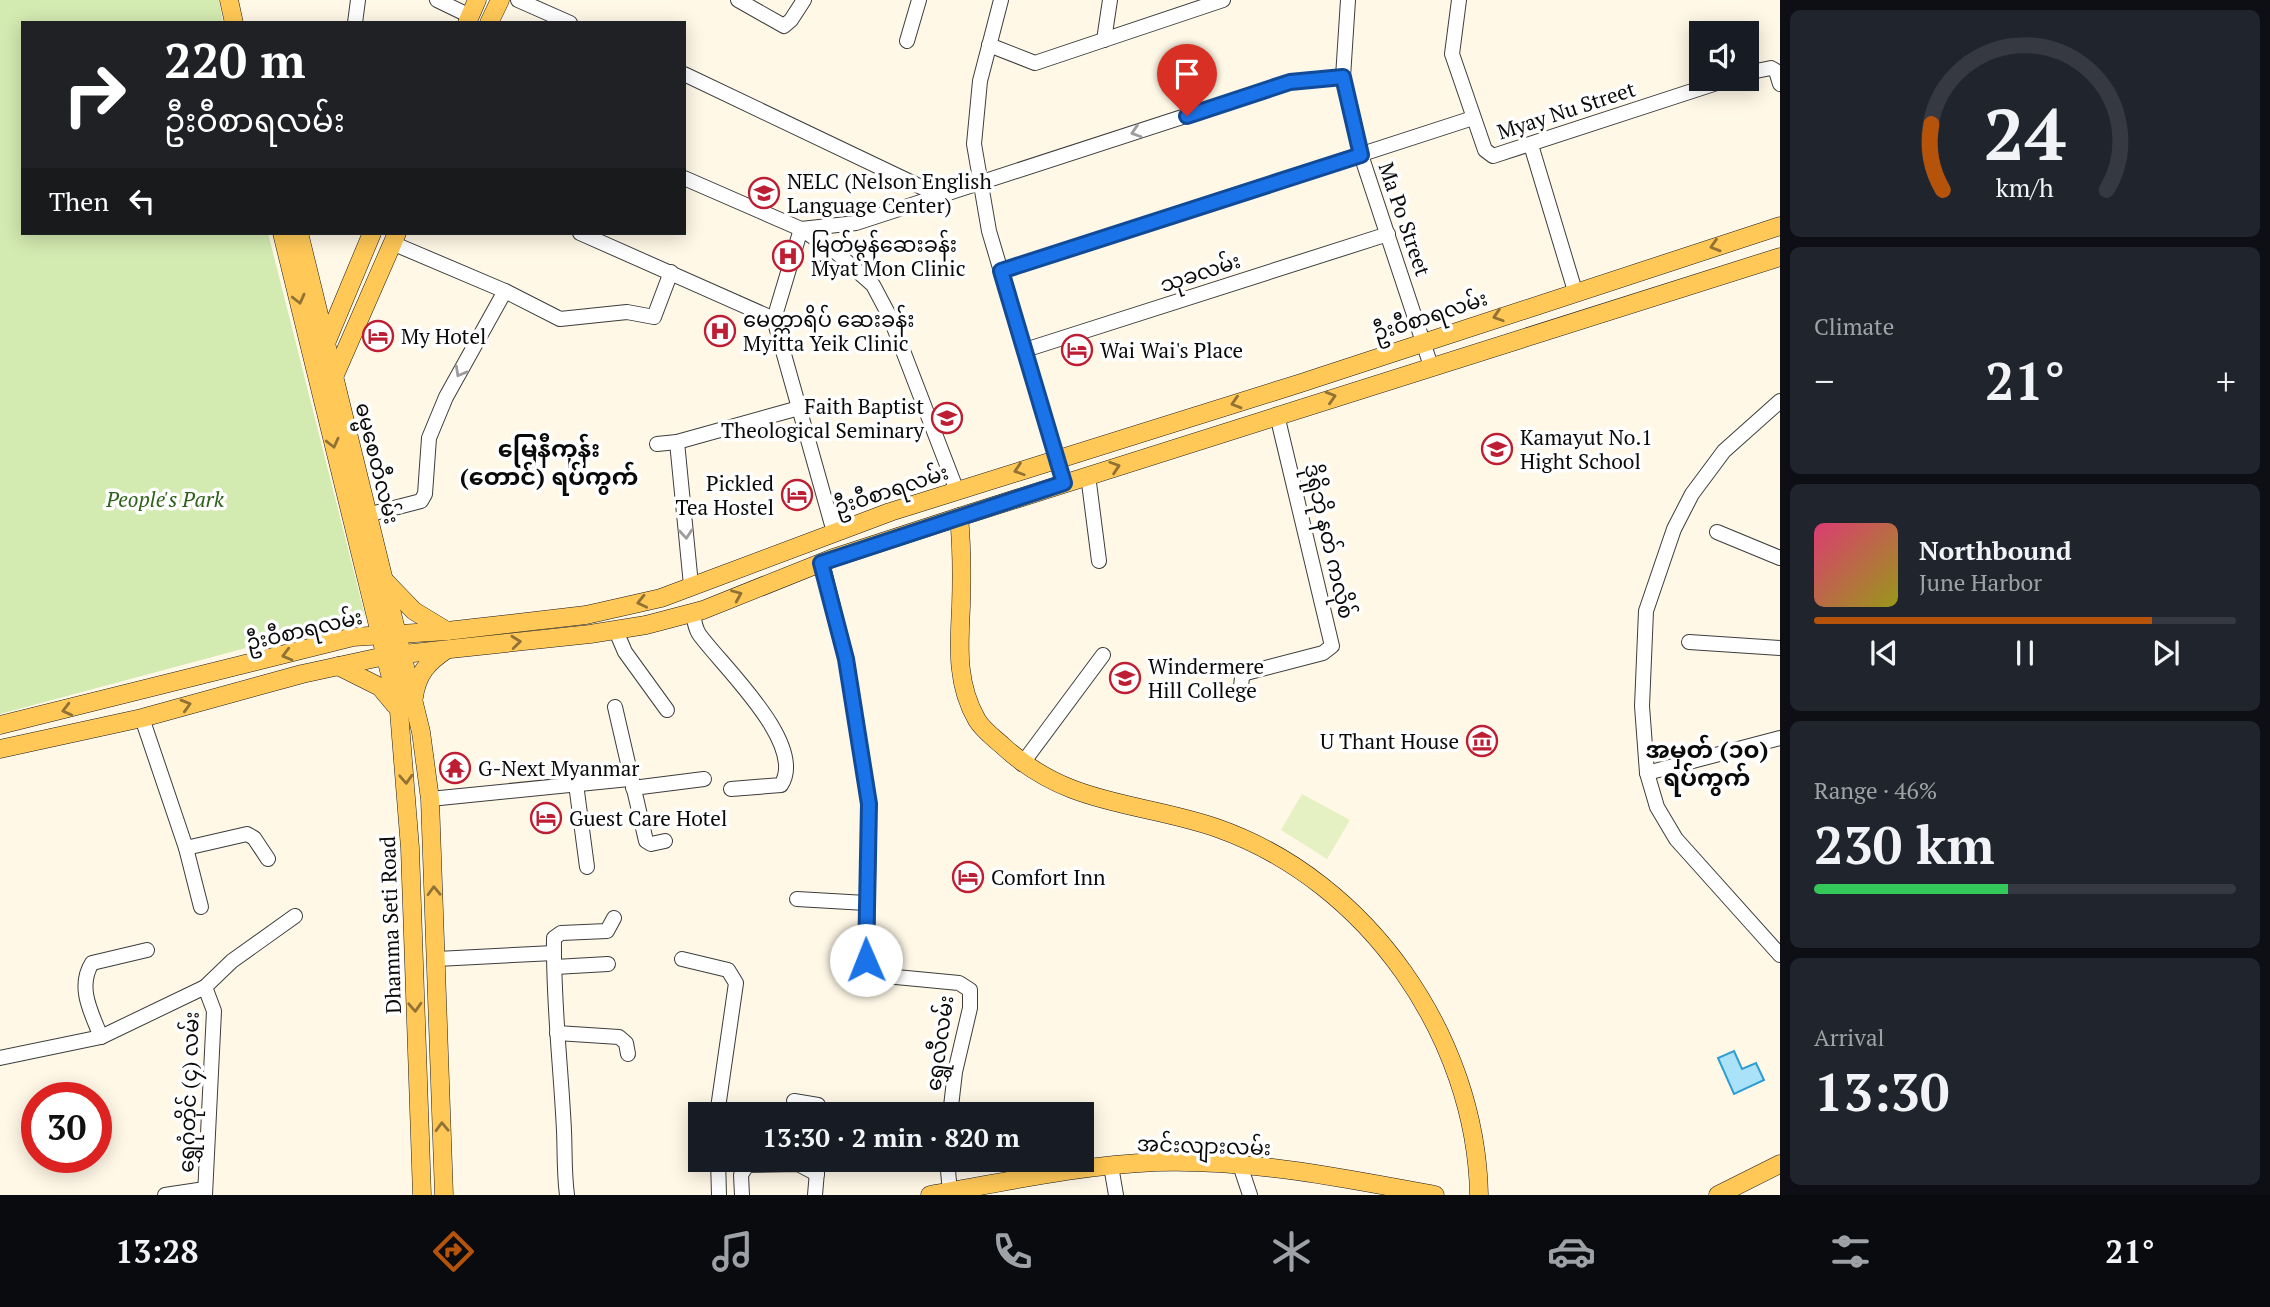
<!DOCTYPE html>
<html lang="en">
<head>
<meta charset="utf-8">
<style>
  :root { --surface:#171b24; --page:#20242c; --text:#f1f3f6; --muted:#9ea1a6; --line:#363941; --accent:#b45309 }
  body { margin:0; font-family:"PT Serif","Noto Sans Myanmar",serif; background:var(--page); color:var(--text); height:100vh; display:flex; flex-direction:column; font-size:26px; white-space:nowrap }
  * { box-sizing:border-box; margin:0 }
  p { font-size:23px; color:var(--muted) }
  .icon { flex:none; width:38px; height:38px; fill:none; stroke:currentColor; stroke-width:2; stroke-linecap:round; stroke-linejoin:round }
  .map { position:relative; flex:1; overflow:hidden }
  .sheet { display:flex; flex-direction:column; gap:10px; padding:10px; background:#0d0f14; width:490px }
  .sheet>* { flex:none }
  .top-card { position:absolute; left:21px; top:21px; width:665px; height:214px; border-radius:0px; box-shadow:0 4px 18px #0003; background:#202124; color:#fff; overflow:hidden }
  .fabs { position:absolute; left:1689px; top:21px; display:grid; gap:14px }
  .fabs a { display:grid; place-items:center; width:70px; height:70px; border-radius:0px; background:var(--surface); box-shadow:0 4px 18px #0003; font-size:35px }
  .speed { position:absolute; left:21px; top:1082px; display:flex; gap:14px; font-size:35px; font-weight:700; text-align:center }
  .speed>* { display:grid; place-content:center; width:91px; height:91px; border-radius:50%; background:var(--surface); box-shadow:0 4px 18px #0003; line-height:1 }
  .speed .limit { border:10px solid #d22; background:#fff; color:#111 }
  .pin { position:absolute; display:grid; place-items:center; width:60px; height:60px; color:#fff; margin:-72px -30px; border-radius:50% 50% 50% 0; rotate:-45deg; box-shadow:0 0 7px #0007 }
  .pin .icon { rotate:45deg }
  .me { position:absolute; width:77px; margin:-38px; rotate:359deg; stroke-linejoin:round; filter:drop-shadow(0 0 5px #0008) }
  .turn { display:flex; align-items:center; gap:24px; height:147px; padding:0 28px; font-size:32px }
  .turn .icon { width:91px; height:91px; stroke-width:2.5 }
  .turn b { display:block; font-size:49px; line-height:60px }
  .then { display:flex; align-items:center; height:66px; padding:0 28px; background:#0003; gap:14px; font-size:26px }
  .big { font-size:52px; font-weight:700; line-height:1.1 }
  .sheet .widget { flex:1; display:flex; flex-direction:column; justify-content:center; gap:10px; min-width:0; padding:0 24px; border-radius:10px; background:var(--page) }
  .sheet .dial { align-items:center; gap:0 }
  .dial svg { height:182px; overflow:visible; fill:none; stroke:var(--line); stroke-width:7; stroke-linecap:round; text-anchor:middle }
  .dial text { fill:var(--text); stroke:none }
  .song { display:flex; align-items:center; gap:21px }
  .cover { width:84px; height:84px; border-radius:10px; background:linear-gradient(135deg,hsl(340 70% 55%),hsl(60 70% 35%)) }
  .played { height:7px; border-radius:4px; background:linear-gradient(90deg,var(--accent) 80%,var(--line) 80%) }
  .keys { display:flex; justify-content:space-around; direction:ltr }
  .heat { display:flex; justify-content:space-between; align-items:center; font-size:38px; direction:ltr }
  .charge { height:10px; border-radius:5px; background:linear-gradient(90deg,#34c759 46%,var(--line) 0) }
  .trip { position:absolute; left:688px; top:1102px; width:406px; height:70px; border-radius:0px; background:var(--surface); box-shadow:0 4px 18px #0003; font-weight:700; line-height:70px; text-align:center }
  .tab-bar { display:flex; height:112px; justify-content:space-around; align-items:center; background:#090b0e; color:var(--muted) }
  .tab-bar .icon { width:49px; height:49px }
  .tab-bar .current { color:var(--accent) }
  .tab-bar b { font-size:32px; color:var(--text) }
  main { display:flex; flex:1; min-height:0 }
  .map>svg:first-child { display:block }
</style>
</head>
<body>
<main>
<div class="map">
<svg width="1780" height="1195" viewBox="0 0 1780 1195">
  <rect width="100%" height="100%" fill="#fff8e7"/>
  <path fill="#d3eab0" d="M 0,0 L 219,0 L 223,23 L 23,23 L 23,233 L 268,233 L 365,616 L 0,714 Z"/>
  <path fill="#e5f1c2" d="M 1302,794 L 1350,820 L 1327,859 L 1281,830 Z"/>
  <path fill="#a9e2f9" stroke="#2e9ed2" stroke-width="2" d="M 1734,1051 L 1742,1069 L 1756,1063 L 1764,1080 L 1734,1094 L 1718,1058 Z"/>
  <g fill="none" stroke-linecap="round" stroke-linejoin="round">
    <g stroke="#3d3d3d" stroke-width="16">
      <g id="minor">
        <path d="M 437,0 L 470,16"/>
        <path d="M 518,0 L 570,23"/>
        <path d="M 738,0 L 784,26 L 791,20 L 804,0"/>
        <path d="M 1001,0 L 980,81 L 974,144 L 989,231 L 1064,483"/>
        <path d="M 1348,0 L 1343,77 L 1361,155 L 1431,366"/>
        <path d="M 1459,0 L 1452,54 L 1485,150 L 1493,156 L 1729,79"/>
        <path d="M 355,23 L 358,0"/>
        <path d="M 1104,40 L 1110,0"/>
        <path d="M 907,41 L 919,0"/>
        <path d="M 989,45 L 1035,63 L 1223,0"/>
        <path d="M 1746,73 L 1771,68 L 1776,71 L 1780,84"/>
        <path d="M 684,74 L 940,196"/>
        <path d="M 1531,145 L 1575,291"/>
        <path d="M 684,178 L 801,229 L 837,253 L 873,285 L 890,317 L 957,491"/>
        <path d="M 580,233 L 774,319"/>
        <path d="M 392,243 L 505,291 L 560,319 L 627,312 L 654,317 L 671,272"/>
        <path d="M 1001,271 L 1473,118"/>
        <path d="M 1025,350 L 1388,234"/>
        <path d="M 1780,401 L 1724,451 L 1692,494 L 1674,529 L 1646,611 L 1642,706 L 1647,773 L 1657,807 L 1676,839 L 1780,955"/>
        <path d="M 677,442 L 691,585"/>
        <path d="M 657,444 L 677,442 L 799,408"/>
        <path d="M 1088,475 L 1099,561"/>
        <path d="M 367,515 L 421,501 L 425,494 L 429,438 L 446,397 L 505,291"/>
        <path d="M 834,532 L 774,319 L 801,229 L 856,223 L 1290,82 L 1343,77"/>
        <path d="M 1717,532 L 1780,558"/>
        <path d="M 822,563 L 846,659 L 869,804 L 867,960 L 875,975 L 959,983 L 970,990 L 970,1008 L 955,1072 L 950,1115"/>
        <path d="M 693,613 C 694,620 695,628 699,634 C 720,664 808,744 781,785 L 731,789"/>
        <path d="M 616,631 L 625,652 L 667,710"/>
        <path d="M 1689,642 L 1780,648"/>
        <path d="M 1240,696 L 1242,677 L 1246,673 L 1323,653 L 1332,646 L 1277,415"/>
        <path d="M 615,707 L 646,841 L 651,844 L 665,841"/>
        <path d="M 142,718 L 186,848 L 247,834 L 254,838 L 268,859"/>
        <path d="M 1022,764 L 1103,655"/>
        <path d="M 1647,773 L 1780,738"/>
        <path d="M 576,784 L 587,867"/>
        <path d="M 633,788 L 704,779"/>
        <path d="M 430,799 L 629,779"/>
        <path d="M 186,848 L 201,907"/>
        <path d="M 797,899 L 866,903"/>
        <path d="M 437,959 L 554,953"/>
        <path d="M 682,959 L 728,970 L 736,983 L 717,1115"/>
        <path d="M 555,967 L 608,964"/>
        <path d="M 205,987 L 232,961 L 295,916"/>
        <path d="M 557,1033 L 619,1037 L 626,1043 L 628,1054"/>
        <path d="M 101,1037 C 91,1012 77,987 92,963 L 147,950"/>
        <path d="M 0,1058 L 101,1037 L 205,987 L 214,1011 L 205,1195"/>
        <path d="M 794,1101 L 818,1105 L 823,1115"/>
        <path d="M 718,1160 L 719,1195"/>
        <path d="M 947,1160 L 950,1192"/>
        <path d="M 1240,1165 L 1250,1195"/>
        <path d="M 1111,1166 L 1116,1195"/>
        <path d="M 165,1195 L 205,1189"/>
        <path d="M 567,1195 C 564,1173 565,1153 564,1131 C 561,1067 553,1003 554,938 L 561,933 L 607,931 L 614,918"/>
        <path d="M 742,1195 L 741,1175 L 747,1165 L 798,1164 L 817,1174"/>
        <path d="M 815,1195 L 818,1160"/>
      </g>
    </g>
    <g stroke="#1b1b1b" stroke-width="19">
      <g id="major">
        <path d="M 229,0 L 234,23"/>
        <path d="M 467,23 L 477,0"/>
        <path d="M 489,23 L 500,0"/>
        <path d="M 282,233 L 399,711 L 410,848 L 422,1195"/>
        <path d="M 299,233 L 421,732 L 430,799 L 444,1195"/>
        <path d="M 326,343 L 372,233"/>
        <path d="M 334,377 L 397,233"/>
        <path d="M 959,517 C 962,547 962,576 961,607 C 959,646 956,684 977,720 C 983,730 994,738 1003,746 C 1069,807 1138,801 1217,828 C 1368,881 1476,1037 1479,1195"/>
        <path d="M 385,581 L 414,611 L 447,631"/>
        <path d="M 338,666 L 380,687 L 395,705"/>
        <path d="M 414,697 C 417,674 428,662 446,650"/>
        <path d="M 0,725 L 353,637 L 447,631 L 586,615 L 661,598 L 890,512 L 1298,384 L 1780,226"/>
        <path d="M 0,749 L 142,718 L 302,674 L 385,656 L 590,634 L 646,625 L 703,610 L 833,558 L 959,517 L 1780,257"/>
        <path d="M 930,1195 C 1005,1182 1081,1165 1156,1162 C 1250,1159 1344,1178 1435,1195"/>
        <path d="M 1718,1195 L 1780,1164"/>
      </g>
    </g>
    <use href="#minor" stroke="#fff" stroke-width="14"/>
    <use href="#major" stroke="#ffc857" stroke-width="18"/>
  </g>
  <defs><path id="oneway-chevron" d="M-2-3.5L2.5 0L-2 3.5" fill="none" stroke-width="1.6" stroke-linecap="round" stroke-linejoin="round" transform="scale(1.75)"/></defs>
  <g stroke="#9d9d9d">
    <use href="#oneway-chevron" transform="translate(1136 132) rotate(162)"/>
    <use href="#oneway-chevron" transform="translate(460 372) rotate(119)"/>
    <use href="#oneway-chevron" transform="translate(686 534) rotate(85)"/>
  </g>
  <g stroke="#917234">
    <use href="#oneway-chevron" transform="translate(1715 246) rotate(163)"/>
    <use href="#oneway-chevron" transform="translate(299 299) rotate(76)"/>
    <use href="#oneway-chevron" transform="translate(1498 316) rotate(162)"/>
    <use href="#oneway-chevron" transform="translate(1331 397) rotate(-17)"/>
    <use href="#oneway-chevron" transform="translate(1236 403) rotate(163)"/>
    <use href="#oneway-chevron" transform="translate(333 443) rotate(76)"/>
    <use href="#oneway-chevron" transform="translate(1115 467) rotate(-18)"/>
    <use href="#oneway-chevron" transform="translate(1019 470) rotate(162)"/>
    <use href="#oneway-chevron" transform="translate(737 595) rotate(-23)"/>
    <use href="#oneway-chevron" transform="translate(642 602) rotate(167)"/>
    <use href="#oneway-chevron" transform="translate(516 642) rotate(-6)"/>
    <use href="#oneway-chevron" transform="translate(287 655) rotate(165)"/>
    <use href="#oneway-chevron" transform="translate(186 705) rotate(-16)"/>
    <use href="#oneway-chevron" transform="translate(67 710) rotate(166)"/>
    <use href="#oneway-chevron" transform="translate(406 779) rotate(87)"/>
    <use href="#oneway-chevron" transform="translate(434 891) rotate(-92)"/>
    <use href="#oneway-chevron" transform="translate(415 1007) rotate(87)"/>
    <use href="#oneway-chevron" transform="translate(442 1127) rotate(-92)"/>
  </g>
  <g fill="none" stroke-linecap="round" stroke-linejoin="round">
    <g stroke="#114b97" stroke-width="18">
      <path id="route" d="M 866,960 L 869,804 L 846,659 L 821,563 L 1064,483 L 1001,271 L 1361,155 L 1343,77 L 1290,82 L 1187,116"/>
    </g>
    <use href="#route" stroke="#1a73e8" stroke-width="12"/>
  </g>
  <defs>
    <g id="school-ring" transform="scale(1.575)"><circle r="9.5" fill="#fff" stroke="#be1e33" stroke-width="1.5"/><path d="M0-5L7-2L0 1L-7-2ZM-4 1L0 2.5L4 1V4Q0 6-4 4Z" fill="#be1e33"/></g>
    <g id="hospital-ring" transform="scale(1.575)"><circle r="9.5" fill="#fff" stroke="#be1e33" stroke-width="1.5"/><path d="M-5-5h3v3.5h4V-5h3V5h-3V1.5h-4V5h-3Z" fill="#be1e33"/></g>
    <g id="hotel-ring" transform="scale(1.575)"><circle r="9.5" fill="#fff" stroke="#be1e33" stroke-width="1.5"/><path d="M-6-4.5h1.5V1H6V5H4.5V3h-9V5H-6ZM-4 0a1.8 1.8 0 1 1 3.6 0ZM.5 0V-2.5h3Q6-2.5 6 0Z" fill="#be1e33"/></g>
    <g id="university-ring" transform="scale(1.575)"><circle r="9.5" fill="#fff" stroke="#be1e33" stroke-width="1.5"/><path d="M0-5L7-2L0 1L-7-2ZM-4 1L0 2.5L4 1V4Q0 6-4 4Z" fill="#be1e33"/></g>
    <g id="museum-ring" transform="scale(1.575)"><circle r="9.5" fill="#fff" stroke="#be1e33" stroke-width="1.5"/><path d="M0-6L6-3V-2H-6V-3ZM-5-1h2V3h-2ZM-1-1h2V3h-2ZM3-1h2V3H3ZM-6 4H6V6H-6Z" fill="#be1e33"/></g>
    <g id="temple-ring" transform="scale(1.575)"><circle r="9.5" fill="#fff" stroke="#be1e33" stroke-width="1.5"/><path d="M0-6L5-2H3V0L6.5 2.5H4V6H1.5V3h-3V6H-4V2.5H-6.5L-3 0V-2H-5Z" fill="#be1e33"/></g>
  </defs>
  <g fill-rule="evenodd">
    <use href="#school-ring" x="764" y="193"/>
    <use href="#hospital-ring" x="788" y="256"/>
    <use href="#hospital-ring" x="720" y="331"/>
    <use href="#hotel-ring" x="378" y="336"/>
    <use href="#hotel-ring" x="1077" y="350"/>
    <use href="#school-ring" x="947" y="418"/>
    <use href="#school-ring" x="1497" y="449"/>
    <use href="#hotel-ring" x="797" y="495"/>
    <use href="#university-ring" x="1125" y="678"/>
    <use href="#museum-ring" x="1482" y="741"/>
    <use href="#temple-ring" x="455" y="768"/>
    <use href="#hotel-ring" x="546" y="818"/>
    <use href="#hotel-ring" x="968" y="877"/>
  </g>
  <g text-anchor="middle" dominant-baseline="central" stroke-width="7" stroke-linejoin="round" paint-order="stroke">
    <g font-size="21" fill="#0a0a0a" stroke="#fff">
      <text transform="translate(1566 110) rotate(-18)">Myay Nu Street</text>
      <text transform="translate(1405 219) rotate(71)">Ma Po Street</text>
      <text transform="translate(1200 272) rotate(-18)">သုခလမ်း</text>
      <text transform="translate(1430 315) rotate(-18)">ဦးဝီစာရလမ်း</text>
      <text transform="translate(378 463) rotate(76)">ဓမ္မစေတီလမ်း</text>
      <text transform="translate(891 489) rotate(-18)">ဦးဝီစာရလမ်း</text>
      <text transform="translate(1330 541) rotate(77)">ဒိုရိုဘို နတ် ကလိုစ်</text>
      <text transform="translate(304 629) rotate(-13)">ဦးဝီစာရလမ်း</text>
      <text transform="translate(390 925) rotate(-92)">Dhamma Seti Road</text>
      <text transform="translate(939 1043) rotate(-82)">ရွှေလီလမ်း</text>
      <text transform="translate(188 1092) rotate(-88)">ရွှေဂုံတိုင် (၄) လမ်း</text>
      <text transform="translate(1204 1145) rotate(2)">အင်းလျားလမ်း</text>
    </g>
    <g font-size="21" fill="#0a0a0a" stroke="#fff" text-anchor="start">
      <text x="787" y="181">NELC (Nelson English<tspan x="787" dy="24">Language Center)</tspan></text>
      <text x="811" y="244">မြတ်မွန်ဆေးခန်း<tspan x="811" dy="24">Myat Mon Clinic</tspan></text>
      <text x="743" y="319">မေတ္တာရိပ် ဆေးခန်း<tspan x="743" dy="24">Myitta Yeik Clinic</tspan></text>
      <text x="401" y="336">My Hotel</text>
      <text x="1100" y="350">Wai Wai's Place</text>
      <text x="924" y="406" text-anchor="end">Faith Baptist<tspan x="924" dy="24">Theological Seminary</tspan></text>
      <text x="1520" y="437">Kamayut No.1<tspan x="1520" dy="24">Hight School</tspan></text>
      <text x="774" y="483" text-anchor="end">Pickled<tspan x="774" dy="24">Tea Hostel</tspan></text>
      <text x="1148" y="666">Windermere<tspan x="1148" dy="24">Hill College</tspan></text>
      <text x="1459" y="741" text-anchor="end">U Thant House</text>
      <text x="478" y="768">G-Next Myanmar</text>
      <text x="569" y="818">Guest Care Hotel</text>
      <text x="991" y="877">Comfort Inn</text>
    </g>
    <g font-size="21" font-style="italic" fill="#2f6319" stroke="#fff">
      <text x="165" y="499">People's Park</text>
    </g>
    <g font-size="24" font-weight="bold" fill="#0a0a0a" stroke="#fff">
      <text x="549" y="448">မြေနီကုန်း<tspan x="549" dy="28">(တောင်) ရပ်ကွက်</tspan></text>
      <text x="1707" y="749">အမှတ် (၁၀)<tspan x="1707" dy="28">ရပ်ကွက်</tspan></text>
    </g>
  </g>
</svg>
<div class="fabs">
<a><svg class="icon" aria-label="sound" viewBox="0 0 24 24"><path d="M4 9h4l5-4v14l-5-4H4zM17 9q2 3 0 6"/></svg></a>
</div>
<div class="speed"><div class="limit">30</div></div>
<div class="pin" style="left:1187px;top:116px;background:#d93025"><svg class="icon" aria-label="arrive" viewBox="0 0 24 24"><path d="M6 21V4h12l-3 4 3 4H6"/></svg></div>
<svg class="me" style="left:866px;top:960px" viewBox="-20 -20 40 40"><circle r="19" fill="#fff"/><path d="M0-13L10 11 0 6-10 11z" fill="#1a73e8"/></svg>
<div class="trip">13:30 · 2 min · 820 m</div>
<div class="top-card">
<div class="turn"><svg class="icon" aria-label="right" viewBox="0 0 24 24"><path d="M7 20v-9h11M14 6l5 5-5 5"/></svg><div><b>220 m</b>ဦးဝီစာရလမ်း</div></div>
<div class="then">Then<svg class="icon" aria-label="left" viewBox="0 0 24 24"><path d="M17 20v-9H6M10 6l-5 5 5 5"/></svg></div>
</div>
</div>
<section class="sheet">
<div class="widget dial"><svg viewBox="0 0 100 80">
<path d="M14 69A42 42 0 1 1 86 69"/>
<path d="M14 69A42 42 0 0 1 9 40" stroke="#b45309"/>
<text x="50" y="56" font-size="32" font-weight="700">24</text>
<text x="50" y="72" font-size="11">km/h</text>
</svg></div>
<div class="widget"><p>Climate</p>
<div class="heat"><a>−</a><b class="big">21°</b><a>+</a></div>
</div>
<div class="widget">
<div class="song"><i class="cover"></i><div><b>Northbound</b><p>June Harbor</p></div></div>
<div class="played"></div>
<div class="keys"><svg class="icon" aria-label="previous" viewBox="0 0 24 24"><path d="M18 5L8 12l10 7zM5 5v14"/></svg><svg class="icon" aria-label="pause" viewBox="0 0 24 24"><path d="M8 5v14M16 5v14"/></svg><svg class="icon" aria-label="next" viewBox="0 0 24 24"><path d="M6 5l10 7-10 7zM19 5v14"/></svg></div>
</div>
<div class="widget"><p>Range · 46%</p><b class="big">230 km</b><div class="charge"></div></div>
<div class="widget"><p>Arrival</p><b class="big">13:30</b></div>
</section>
</main>
<nav class="tab-bar">
<b>13:28</b>
<svg class="icon current" aria-label="directions" viewBox="0 0 24 24"><path d="M12 3l9 9-9 9-9-9zM9 14v-3h6M13 9l2 2-2 2"/></svg>
<svg class="icon" aria-label="music" viewBox="0 0 24 24"><path d="M9 18V5l10-2v13"/><circle cx="6" cy="18" r="3"/><circle cx="16" cy="16" r="3"/></svg>
<svg class="icon" aria-label="phone" viewBox="0 0 24 24"><path d="M5 4h4l2 5-3 2q2 4 5 5l2-3 5 2v4C11 20 4 13 5 4z"/></svg>
<svg class="icon" aria-label="climate" viewBox="0 0 24 24"><path d="M12 3v18M4 7l16 10M4 17L20 7"/></svg>
<svg class="icon" aria-label="car" viewBox="0 0 24 24"><path d="M5 17H2v-5l4-1 3-4h7l3 4 3 1v5h-3M9 17h6M6 11h13"/><circle cx="7" cy="17" r="2"/><circle cx="17" cy="17" r="2"/></svg>
<svg class="icon" aria-label="filters" viewBox="0 0 24 24"><path d="M4 7h16M4 17h16"/><circle cx="9" cy="7" r="2"/><circle cx="15" cy="17" r="2"/></svg>
<b>21°</b>
</nav>
</body>
</html>
